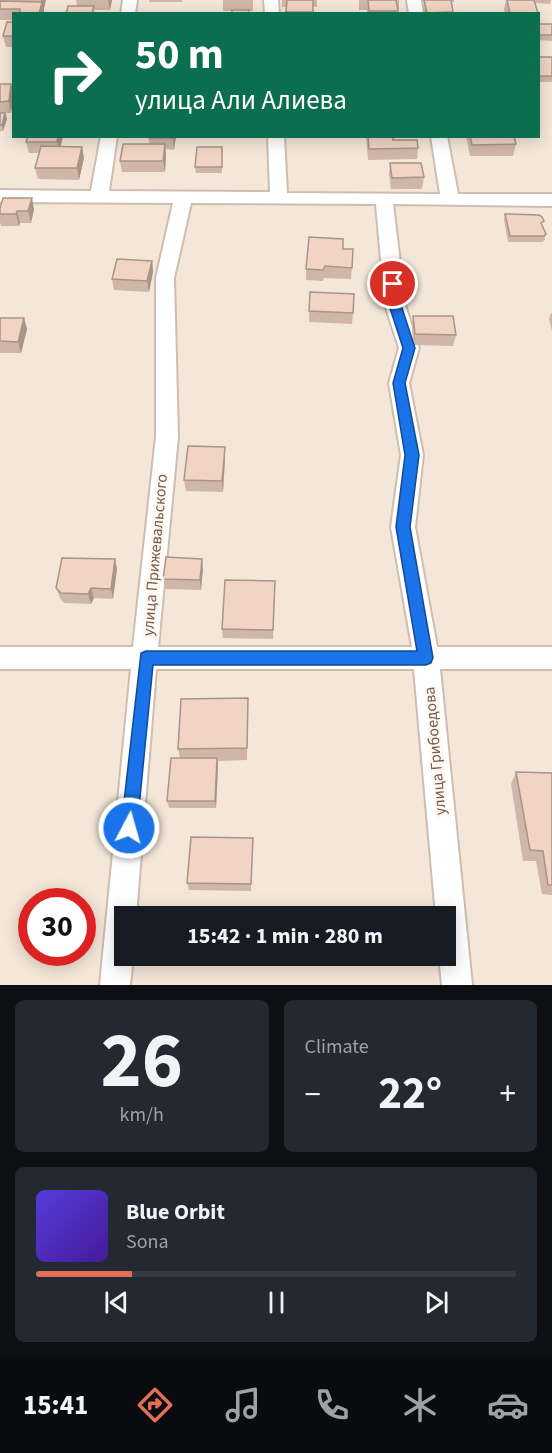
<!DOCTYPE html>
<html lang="en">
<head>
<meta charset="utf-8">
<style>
  :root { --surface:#171b24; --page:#242831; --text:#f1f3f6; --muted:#9ea1a6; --line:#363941; --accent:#e16f55 }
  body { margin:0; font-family:"Source Sans 3",sans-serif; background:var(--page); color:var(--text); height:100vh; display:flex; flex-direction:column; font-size:22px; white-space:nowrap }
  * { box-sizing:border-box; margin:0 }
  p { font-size:20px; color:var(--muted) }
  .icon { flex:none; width:33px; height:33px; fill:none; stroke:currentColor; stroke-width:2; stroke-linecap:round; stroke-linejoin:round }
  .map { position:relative; height:985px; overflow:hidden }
  .panel { display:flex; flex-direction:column; gap:15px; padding:15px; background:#0d0f14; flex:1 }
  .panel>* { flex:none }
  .banner { position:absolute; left:12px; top:12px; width:528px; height:126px; border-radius:0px; box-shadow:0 3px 15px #0003; background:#0b6e4f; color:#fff; overflow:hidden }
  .speed { position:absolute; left:18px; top:888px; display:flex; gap:12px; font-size:30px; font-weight:700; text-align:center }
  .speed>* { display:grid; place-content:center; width:78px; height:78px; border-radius:50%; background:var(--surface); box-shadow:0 3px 15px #0003; line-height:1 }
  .speed .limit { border:9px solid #d22; background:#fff; color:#111 }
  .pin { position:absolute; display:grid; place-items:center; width:51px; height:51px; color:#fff; margin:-26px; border:3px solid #fff; border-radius:50%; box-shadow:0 2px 6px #0007 }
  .me { position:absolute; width:66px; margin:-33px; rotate:6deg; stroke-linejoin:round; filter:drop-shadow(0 0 4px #0008) }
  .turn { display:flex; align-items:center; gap:21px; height:126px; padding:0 24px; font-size:27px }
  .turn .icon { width:78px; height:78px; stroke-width:2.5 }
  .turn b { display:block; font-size:42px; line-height:51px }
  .big { font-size:45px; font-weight:700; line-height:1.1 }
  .panel .tile { flex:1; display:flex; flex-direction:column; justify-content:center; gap:9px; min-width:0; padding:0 21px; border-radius:9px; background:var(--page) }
  .panel .dial { align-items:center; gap:0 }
  .dial b { font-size:78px; line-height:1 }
  .song { display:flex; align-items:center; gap:18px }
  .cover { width:72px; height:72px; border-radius:9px; background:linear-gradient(135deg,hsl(250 70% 55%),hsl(260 70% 35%)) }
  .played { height:6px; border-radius:3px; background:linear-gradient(90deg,var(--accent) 20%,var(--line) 20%) }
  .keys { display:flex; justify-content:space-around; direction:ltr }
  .heat { display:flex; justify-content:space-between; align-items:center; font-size:33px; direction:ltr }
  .panel .tiles { flex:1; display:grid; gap:15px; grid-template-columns:1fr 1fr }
  .tile:last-child { grid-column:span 2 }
  .trip { position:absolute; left:114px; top:906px; width:342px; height:60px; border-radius:0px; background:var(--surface); box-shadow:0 3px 15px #0003; font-weight:700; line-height:60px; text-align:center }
  .tab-bar { display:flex; height:96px; justify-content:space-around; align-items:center; background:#090b0e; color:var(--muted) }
  .tab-bar .icon { width:42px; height:42px }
  .tab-bar .current { color:var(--accent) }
  .tab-bar b { font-size:27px; color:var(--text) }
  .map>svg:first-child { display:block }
</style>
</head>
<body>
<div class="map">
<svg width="552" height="985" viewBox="0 0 552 985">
  <rect width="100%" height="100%" fill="#fcf5eb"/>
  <path fill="#f4e7d9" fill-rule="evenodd" d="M 0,0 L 552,0 L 552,985 L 0,985 ZM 14,14 L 538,14 L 538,136 L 14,136 ZM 32,902 L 82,902 L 82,952 L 32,952 ZM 124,916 L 446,916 L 446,956 L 124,956 Z"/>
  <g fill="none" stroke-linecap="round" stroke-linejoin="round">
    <g stroke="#cebdb0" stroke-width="4">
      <g id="minor">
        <path d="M 123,0 L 137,0 L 135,14 L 121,14 Z"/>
        <path d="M 264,0 L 278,0 L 279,14 L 265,14 Z"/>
        <path d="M 407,0 L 421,0 L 423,14 L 409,14 Z"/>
        <path d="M 101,136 L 117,136 L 109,191 L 270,192 L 268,136 L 284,136 L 287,193 L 440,194 L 431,136 L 447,136 L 458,194 L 552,194 L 552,206 L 393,204 L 405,305 L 419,348 L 409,383 L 423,455 L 415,527 L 437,647 L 552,647 L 552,669 L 440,669 L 472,985 L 442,985 L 439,956 L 446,956 L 446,916 L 436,916 L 414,669 L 156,669 L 136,916 L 124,916 L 124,956 L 133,956 L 130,985 L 100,985 L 131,669 L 0,669 L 0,647 L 133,647 L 156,437 L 156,278 L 173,203 L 0,202 L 0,190 L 91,191 ZM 191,203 L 376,204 L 385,305 L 399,348 L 389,383 L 401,455 L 391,527 L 412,647 L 158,647 L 178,437 L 174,278 Z"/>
      </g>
    </g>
    <use href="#minor" fill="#fff" fill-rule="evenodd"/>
  </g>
  <g fill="#cfb6a8">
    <path d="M 0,0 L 46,0 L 44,8 L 44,14 L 14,14 L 14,20 L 0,20 Z"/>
    <path d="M 76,0 L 112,0 L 110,10 L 94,10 L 95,14 L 66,14 L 77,6 Z"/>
    <rect x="149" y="0" width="33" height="2"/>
    <rect x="223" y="0" width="30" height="11"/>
    <path d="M 282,0 L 317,0 L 317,7 L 313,7 L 313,14 L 286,14 L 286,7 L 282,7 Z"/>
    <path d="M 359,0 L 399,0 L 399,10 L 397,10 L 397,14 L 367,14 L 367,10 L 359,10 Z"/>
    <path d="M 422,0 L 454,0 L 454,2 L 451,2 L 453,14 L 423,14 L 424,2 L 422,2 Z"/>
    <path d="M 506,0 L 551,0 L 550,4 L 535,3 L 538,14 L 505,14 L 504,9 Z"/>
    <path d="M 14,22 L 14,47 L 6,47 L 3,36 Z"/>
    <path d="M 538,24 L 552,24 L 552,41 L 538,40 Z"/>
    <rect x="538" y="57" width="14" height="25"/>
    <path d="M 0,84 L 11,84 L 14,95 L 11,113 L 6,113 L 7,119 L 3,131 L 0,131 Z"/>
    <path d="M 28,136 L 63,136 L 61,146 L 82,147 L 84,158 L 79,180 L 38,179 L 35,168 L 39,153 L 29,153 L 26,142 Z"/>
    <path d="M 149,136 L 176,136 L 174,150 L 166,149 L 166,156 L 165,172 L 122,172 L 120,161 L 149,144 Z"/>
    <path d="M 366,136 L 393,136 L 393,140 L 418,148 L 417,159 L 368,160 Z"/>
    <path d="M 466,136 L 514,136 L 516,144 L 513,156 L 470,156 Z"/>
    <path d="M 222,147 L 222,173 L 196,173 L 195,167 Z"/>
    <path d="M 390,163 L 424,177 L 422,189 L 391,189 L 389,175 Z"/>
    <path d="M 0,208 L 34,209 L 31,223 L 20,223 L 19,226 L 1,226 L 0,222 Z"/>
    <path d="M 505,214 L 543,227 L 545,240 L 542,242 L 508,242 L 504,220 Z"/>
    <path d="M 343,249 L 353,249 L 351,279 L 324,278 L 323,281 L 306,280 L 306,269 Z"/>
    <path d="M 152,261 L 153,272 L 149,292 L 114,290 L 112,279 Z"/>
    <path d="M 310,292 L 353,313 L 352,324 L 309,322 Z"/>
    <path d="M 551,313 L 552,313 L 552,331 L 549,319 Z"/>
    <path d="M 413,316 L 456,335 L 453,346 L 413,345 L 412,327 Z"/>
    <path d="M 0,318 L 24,318 L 27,329 L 21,353 L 0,353 Z"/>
    <path d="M 225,458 L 223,492 L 186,491 L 184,480 Z"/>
    <path d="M 117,569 L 113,599 L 94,598 L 91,604 L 64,603 L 60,598 L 56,588 Z"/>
    <path d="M 203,569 L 201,590 L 165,589 L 163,579 Z"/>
    <path d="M 275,581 L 273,639 L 223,638 L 222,629 Z"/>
    <path d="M 248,698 L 247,760 L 218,761 L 218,767 L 216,808 L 169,808 L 167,801 L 180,758 L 178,749 Z"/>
    <path d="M 516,772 L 552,773 L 552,895 L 542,894 L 536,861 L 523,861 L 511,784 Z"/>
    <path d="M 253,838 L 251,891 L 189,890 L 187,883 Z"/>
  </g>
  <g fill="#a99488">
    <path d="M 41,0 L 46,0 L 44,8 L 44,14 L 39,14 L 41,5 Z"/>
    <path d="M 108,0 L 112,0 L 110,10 Z"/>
    <path d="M 11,84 L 14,95 L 11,113 L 9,101 Z"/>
    <path d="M 5,113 L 7,119 L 3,131 L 2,125 Z"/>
    <path d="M 58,136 L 63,136 L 59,154 L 57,142 Z"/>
    <path d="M 173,136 L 176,136 L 174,150 L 173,138 Z"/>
    <path d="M 165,144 L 166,156 L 165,172 L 163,161 Z"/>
    <path d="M 82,147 L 84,158 L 79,180 L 77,168 Z"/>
    <path d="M 32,198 L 34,209 L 31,223 L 28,211 Z"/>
    <path d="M 17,211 L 20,223 L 19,226 L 16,214 Z"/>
    <path d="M 152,261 L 153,272 L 149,292 L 147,281 Z"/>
    <path d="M 24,318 L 27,329 L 21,353 L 18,342 Z"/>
    <path d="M 225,447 L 225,458 L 223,492 L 222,481 Z"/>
    <path d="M 115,559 L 117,569 L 113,599 L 111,589 Z"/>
    <path d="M 202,559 L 203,569 L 201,590 L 200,580 Z"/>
    <path d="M 91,588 L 94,598 L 91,604 L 88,594 Z"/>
    <path d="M 217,758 L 218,767 L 216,808 L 215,801 Z"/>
  </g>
  <g fill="#f1d4c3" stroke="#a99488" stroke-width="1.5">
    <path d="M 287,0 L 313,0 L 313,12 L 286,12 Z"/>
    <path d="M 368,0 L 396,0 L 398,11 L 369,11 Z"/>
    <path d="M 424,0 L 451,0 L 453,12 L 427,13 Z"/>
    <path d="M 507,0 L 534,0 L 538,13 L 510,13 Z"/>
    <path d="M 0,1 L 42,2 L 39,14 L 20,14 L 20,9 L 0,9 Z"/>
    <path d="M 68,6 L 94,6 L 92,14 L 66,14 Z"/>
    <rect x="232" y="10" width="17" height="4"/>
    <path d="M 7,22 L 14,22 L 14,36 L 3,36 Z"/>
    <rect x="538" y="24" width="14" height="11"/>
    <path d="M 538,57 L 552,57 L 552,76 L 539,76 Z"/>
    <path d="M 0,84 L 11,84 L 9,101 L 0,102 Z"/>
    <path d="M 0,113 L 5,113 L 2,125 L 0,125 Z"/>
    <path d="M 28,136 L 58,136 L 57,142 L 26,142 Z"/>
    <rect x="149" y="136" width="24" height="2"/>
    <path d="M 368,136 L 393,136 L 393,140 L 417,140 L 418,148 L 369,149 Z"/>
    <path d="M 470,136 L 514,136 L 516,144 L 472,145 Z"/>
    <path d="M 123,144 L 165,144 L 163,161 L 120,161 Z"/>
    <path d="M 41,146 L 82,147 L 77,168 L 35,168 Z"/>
    <path d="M 197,147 L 222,147 L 222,167 L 195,167 Z"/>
    <path d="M 390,163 L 421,163 L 424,177 L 392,178 Z"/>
    <path d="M 3,198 L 32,198 L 28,211 L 17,211 L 16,214 L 0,214 L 0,208 Z"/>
    <path d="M 505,214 L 539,215 L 542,217 L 544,221 L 541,223 L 546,234 L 544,236 L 510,236 Z"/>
    <path d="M 309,237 L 343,239 L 343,249 L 353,249 L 352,268 L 325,266 L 323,270 L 306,269 Z"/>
    <path d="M 117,259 L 152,261 L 147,281 L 112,279 Z"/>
    <path d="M 310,292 L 354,294 L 353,313 L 309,311 Z"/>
    <path d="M 413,316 L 453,316 L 456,335 L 415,334 Z"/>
    <path d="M 0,318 L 24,318 L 18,342 L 0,341 Z"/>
    <path d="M 188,446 L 225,447 L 222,481 L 184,480 Z"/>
    <path d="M 166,557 L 202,559 L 200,580 L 163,579 Z"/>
    <path d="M 62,558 L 115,559 L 111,589 L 91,588 L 88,594 L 61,593 L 56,588 Z"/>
    <path d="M 225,580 L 275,581 L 273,630 L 222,629 Z"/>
    <path d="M 248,698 L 247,748 L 178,749 L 181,699 Z"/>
    <path d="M 171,758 L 217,758 L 215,801 L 167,801 Z"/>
    <path d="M 516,772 L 552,773 L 552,885 L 548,885 L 543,851 L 530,850 Z"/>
    <path d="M 191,837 L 253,838 L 251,884 L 187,883 Z"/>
  </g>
  <path fill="#1a73e8" stroke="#114b97" stroke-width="1.5" d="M 393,280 L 398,284 L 401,305 L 415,348 L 405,383 L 419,455 L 410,527 L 433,658 L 431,663 L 426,665 L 153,665 L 137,828 L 135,834 L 129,837 L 123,834 L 121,828 L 141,653 L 146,651 L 417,651 L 396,527 L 405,455 L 393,383 L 403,348 L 389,305 L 387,284 Z"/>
  <g text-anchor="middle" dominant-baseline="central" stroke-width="6" stroke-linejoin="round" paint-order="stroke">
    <g font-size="16" fill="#775b4e" stroke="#fef9f1">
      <text transform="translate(155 555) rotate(-85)">улица Прижевальского</text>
      <text transform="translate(435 751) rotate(-95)">улица Грибоедова</text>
    </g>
  </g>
</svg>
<div class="speed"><div class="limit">30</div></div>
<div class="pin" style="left:393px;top:284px;background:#d93025"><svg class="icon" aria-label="arrive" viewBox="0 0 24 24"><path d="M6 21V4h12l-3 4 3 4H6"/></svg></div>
<svg class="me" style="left:129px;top:828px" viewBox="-20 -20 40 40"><circle r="17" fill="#1a73e8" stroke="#fff" stroke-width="3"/><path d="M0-11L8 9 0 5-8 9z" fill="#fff"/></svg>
<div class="trip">15:42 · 1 min · 280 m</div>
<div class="banner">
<div class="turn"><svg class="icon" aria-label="right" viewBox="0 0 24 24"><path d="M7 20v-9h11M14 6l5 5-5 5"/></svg><div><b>50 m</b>улица Али Алиева</div></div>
</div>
</div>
<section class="panel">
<div class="tiles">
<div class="tile dial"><b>26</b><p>km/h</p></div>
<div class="tile"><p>Climate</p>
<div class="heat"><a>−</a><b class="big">22°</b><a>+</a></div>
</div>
<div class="tile">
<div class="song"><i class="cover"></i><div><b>Blue Orbit</b><p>Sona</p></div></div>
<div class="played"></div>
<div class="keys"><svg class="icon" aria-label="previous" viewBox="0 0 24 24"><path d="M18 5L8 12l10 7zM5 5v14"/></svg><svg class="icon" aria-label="pause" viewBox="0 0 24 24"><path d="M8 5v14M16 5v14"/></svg><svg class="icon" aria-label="next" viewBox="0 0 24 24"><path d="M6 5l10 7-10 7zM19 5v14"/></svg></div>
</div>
</div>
</section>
<nav class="tab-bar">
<b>15:41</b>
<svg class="icon current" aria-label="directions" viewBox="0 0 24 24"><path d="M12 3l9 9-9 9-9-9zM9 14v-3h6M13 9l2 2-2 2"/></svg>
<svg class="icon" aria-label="music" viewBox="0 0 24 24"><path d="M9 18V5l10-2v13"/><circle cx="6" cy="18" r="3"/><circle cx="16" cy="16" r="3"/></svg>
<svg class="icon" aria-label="phone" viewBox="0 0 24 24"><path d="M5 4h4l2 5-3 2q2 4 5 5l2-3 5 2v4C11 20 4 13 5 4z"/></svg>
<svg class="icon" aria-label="climate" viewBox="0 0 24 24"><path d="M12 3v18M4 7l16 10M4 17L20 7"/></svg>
<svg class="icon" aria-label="car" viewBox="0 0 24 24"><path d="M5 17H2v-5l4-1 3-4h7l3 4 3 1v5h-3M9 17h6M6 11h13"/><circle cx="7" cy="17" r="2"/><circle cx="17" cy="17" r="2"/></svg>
</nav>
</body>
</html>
